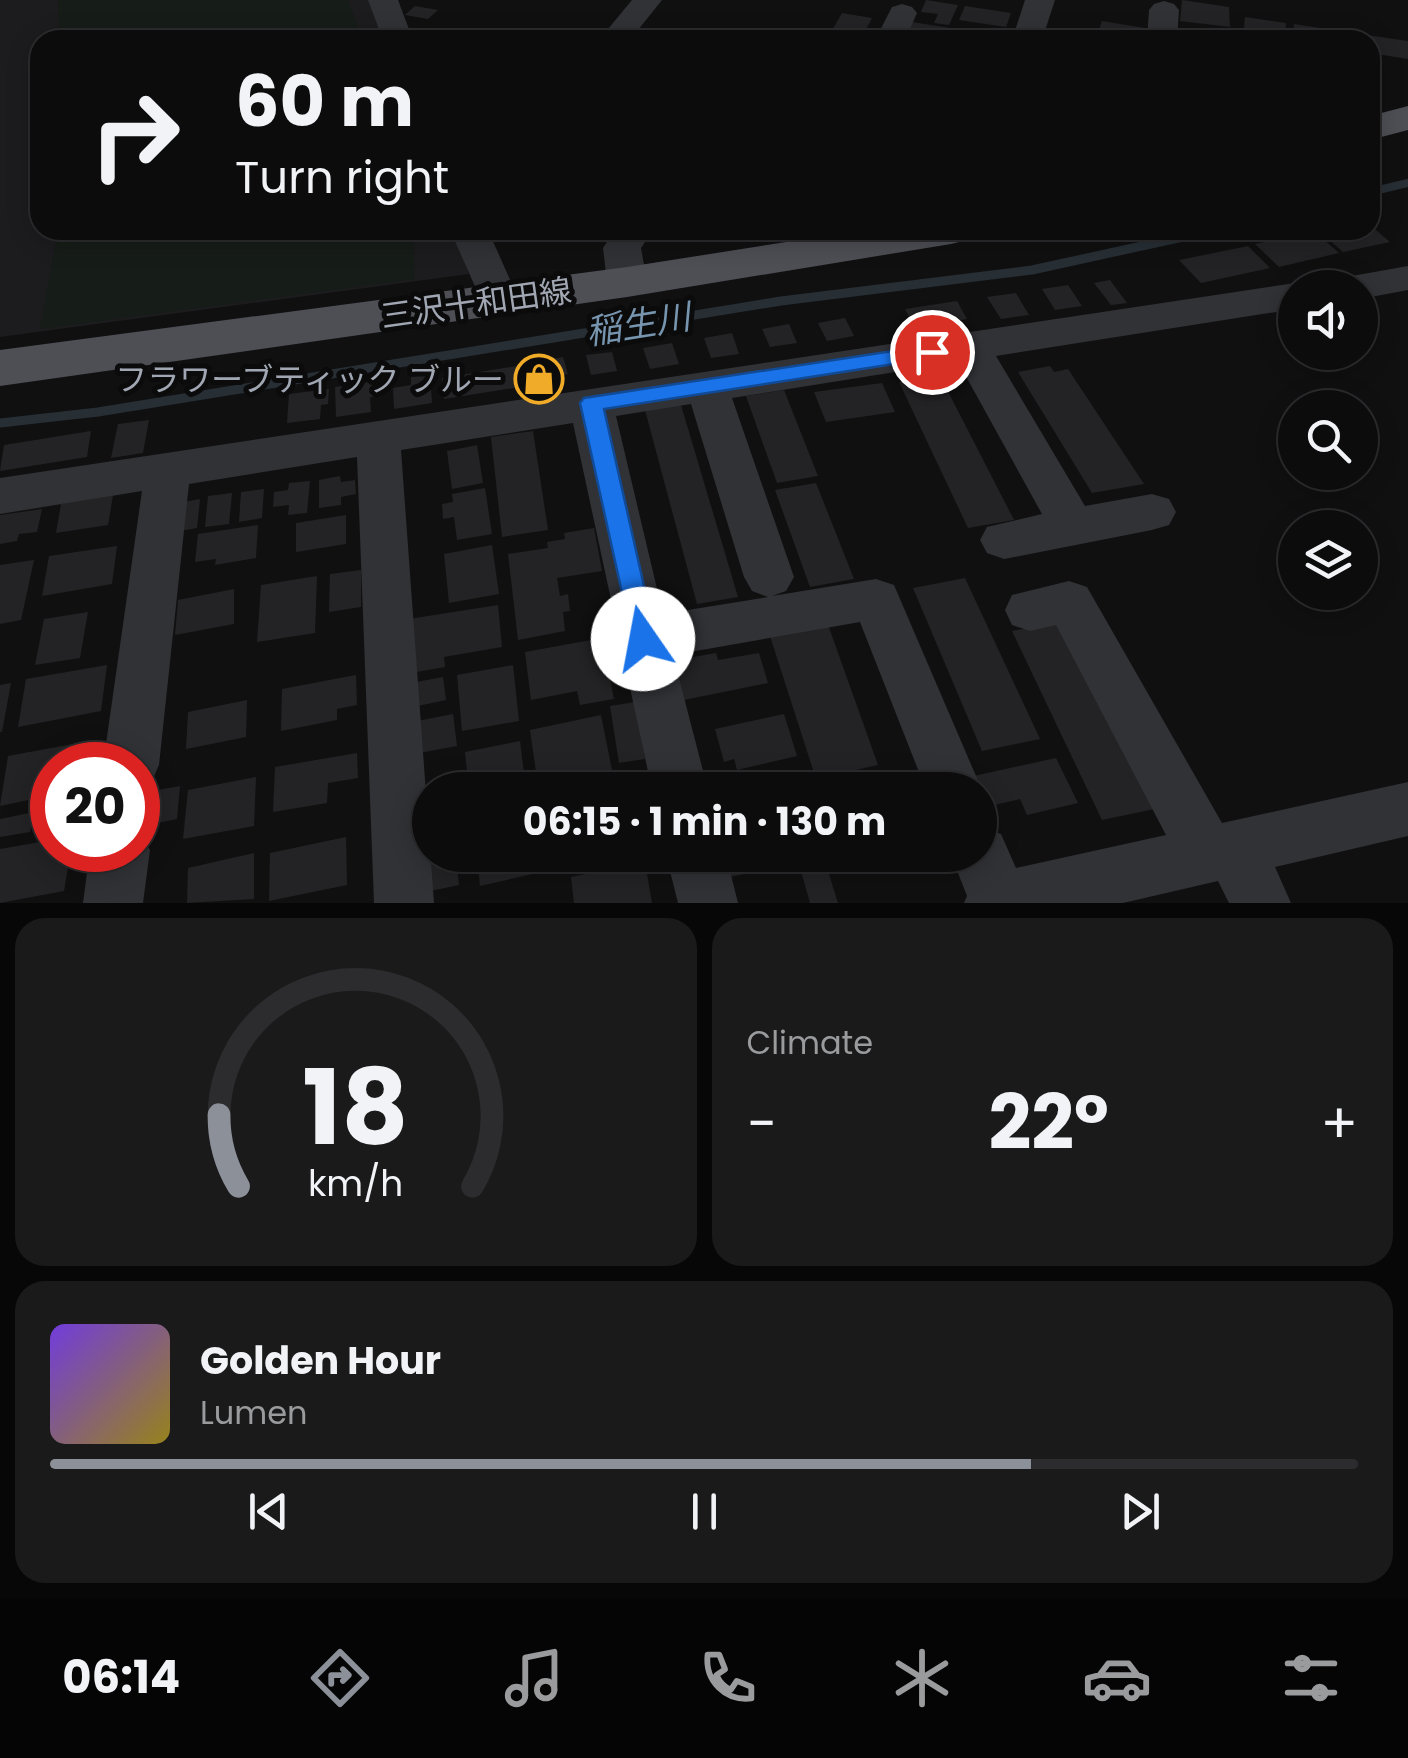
<!DOCTYPE html>
<html lang="en">
<head>
<meta charset="utf-8">
<style>
  :root { --surface:#0c0c0d; --page:#1a1a1b; --text:#f1f3f6; --muted:#9a9b9d; --line:#2c2c2e; --accent:#8c9099 }
  body { margin:0; font-family:Poppins,"Noto Sans JP",sans-serif; background:var(--page); color:var(--text); height:100vh; display:flex; flex-direction:column; font-size:38px; white-space:nowrap }
  * { box-sizing:border-box; margin:0 }
  p { font-size:32px; color:var(--muted) }
  .icon { flex:none; width:55px; height:55px; fill:none; stroke:currentColor; stroke-width:2; stroke-linecap:round; stroke-linejoin:round }
  .map { position:relative; height:903px; overflow:hidden }
  .drawer { display:flex; flex-direction:column; gap:15px; padding:15px; background:#070707; flex:1 }
  .drawer>* { flex:none }
  .hud { position:absolute; left:30px; top:30px; width:1350px; height:210px; border-radius:30px; box-shadow:0 5px 25px #0003,0 0 0 2px var(--line); background:#0c0c0d; color:var(--text); overflow:hidden }
  .controls { position:absolute; left:1278px; top:270px; display:grid; gap:20px }
  .controls a { display:grid; place-items:center; width:100px; height:100px; border-radius:50%; background:var(--surface); box-shadow:0 5px 25px #0003,0 0 0 2px var(--line); font-size:50px }
  .speed { position:absolute; left:30px; top:742px; display:flex; gap:20px; font-size:50px; font-weight:700; text-align:center }
  .speed>* { display:grid; place-content:center; width:130px; height:130px; border-radius:50%; background:var(--surface); box-shadow:0 5px 25px #0003,0 0 0 2px var(--line); line-height:1 }
  .speed .limit { border:15px solid #d22; background:#fff; color:#111 }
  .pin { position:absolute; display:grid; place-items:center; width:85px; height:85px; color:#fff; margin:-42px; border:5px solid #fff; border-radius:50%; box-shadow:0 2px 10px #0007 }
  .me { position:absolute; width:110px; margin:-55px; rotate:348deg; stroke-linejoin:round; filter:drop-shadow(0 0 8px #0008) }
  .turn { display:flex; align-items:center; gap:35px; height:210px; padding:0 40px; font-size:45px }
  .turn .icon { width:130px; height:130px; stroke-width:2.5 }
  .turn b { display:block; font-size:70px; line-height:85px }
  .big { font-size:75px; font-weight:700; line-height:1.1 }
  .drawer .card { flex:1; display:flex; flex-direction:column; justify-content:center; gap:15px; min-width:0; padding:0 35px; border-radius:30px; background:var(--page) }
  .drawer .dial { align-items:center; gap:0 }
  .dial svg { height:260px; overflow:visible; fill:none; stroke:var(--line); stroke-width:7; stroke-linecap:round; text-anchor:middle }
  .dial text { fill:var(--text); stroke:none }
  .song { display:flex; align-items:center; gap:30px }
  .cover { width:120px; height:120px; border-radius:15px; background:linear-gradient(135deg,hsl(260 70% 55%),hsl(50 70% 35%)) }
  .played { height:10px; border-radius:5px; background:linear-gradient(90deg,var(--accent) 75%,var(--line) 75%) }
  .keys { display:flex; justify-content:space-around; direction:ltr }
  .heat { display:flex; justify-content:space-between; align-items:center; font-size:55px; direction:ltr }
  .drawer .tiles { flex:1; display:grid; gap:15px; grid-template-columns:1fr 1fr }
  .card:last-child { grid-column:span 2 }
  .trip { position:absolute; left:412px; top:772px; width:585px; height:100px; border-radius:50px; background:var(--surface); box-shadow:0 5px 25px #0003,0 0 0 2px var(--line); font-weight:700; line-height:100px; text-align:center }
  .menu { display:flex; height:160px; justify-content:space-around; align-items:center; background:#050505; color:var(--muted) }
  .menu .icon { width:70px; height:70px }
  .menu .active { color:var(--accent) }
  .menu b { font-size:45px; color:var(--text) }
  .map>svg:first-child { display:block }
</style>
</head>
<body>
<div class="map">
<svg width="1408" height="903" viewBox="0 0 1408 903">
  <rect width="100%" height="100%" fill="#101011"/>
  <path fill="#1c1c1e" d="M 0,0 L 371,0 L 385,40 L 40,40 L 40,230 L 453,230 L 469,274 L 0,337 Z"/>
  <g fill="#161c17">
    <path d="M 58,0 L 348,0 L 363,40 L 59,40 Z"/>
    <path d="M 58,230 L 413,230 L 415,279 L 40,329 Z"/>
  </g>
  <g fill="none" stroke-linecap="round" stroke-linejoin="round">
    <g stroke="#272f35" stroke-width="8">
      <path d="M 1370,192 L 1408,183"/>
      <path d="M 1207,232 L 1215,230"/>
    </g>
    <path stroke="#272f35" stroke-width="9" d="M 0,423 L 98,412 L 781,301 L 1032,270 L 1215,230"/>
  </g>
  <g fill="#232325">
    <path d="M 926,0 L 958,5 L 949,25 L 934,23 L 938,14 L 921,12 Z"/>
    <path d="M 1182,0 L 1229,7 L 1230,27 L 1180,21 Z"/>
    <path d="M 415,6 L 438,10 L 428,19 L 405,15 Z"/>
    <path d="M 965,6 L 1011,13 L 1006,27 L 959,20 Z"/>
    <path d="M 842,13 L 872,18 L 863,35 L 830,34 Z"/>
    <path d="M 1245,17 L 1286,23 L 1285,40 L 1243,38 Z"/>
    <path d="M 1102,21 L 1151,29 L 1148,40 L 1096,39 Z"/>
    <path d="M 912,22 L 950,28 L 944,40 L 905,35 Z"/>
    <path d="M 1294,24 L 1346,32 L 1347,40 L 1294,38 Z"/>
    <path d="M 1353,33 L 1408,41 L 1408,59 L 1370,53 L 1370,40 L 1353,40 Z"/>
    <path d="M 1370,225 L 1390,242 L 1343,252 L 1318,230 L 1370,230 Z"/>
    <path d="M 547,230 L 595,230 L 588,240 Z"/>
    <path d="M 1314,231 L 1339,253 L 1279,267 L 1255,244 Z"/>
    <path d="M 1248,246 L 1270,268 L 1201,283 L 1179,260 Z"/>
    <path d="M 1110,280 L 1127,303 L 1111,305 L 1094,283 Z"/>
    <path d="M 1068,285 L 1082,306 L 1055,310 L 1042,289 Z"/>
    <path d="M 1016,293 L 1029,315 L 1001,319 L 987,297 Z"/>
    <path d="M 957,301 L 967,319 L 915,328 L 905,309 Z"/>
    <path d="M 845,318 L 854,336 L 827,341 L 818,323 Z"/>
    <path d="M 789,324 L 797,343 L 770,347 L 762,329 Z"/>
    <path d="M 732,333 L 739,354 L 711,358 L 704,338 Z"/>
    <path d="M 672,343 L 679,364 L 650,369 L 643,348 Z"/>
    <path d="M 612,352 L 617,371 L 591,375 L 586,355 Z"/>
    <path d="M 563,357 L 568,374 L 542,379 L 537,362 Z"/>
    <path d="M 529,364 L 533,385 L 444,399 L 442,378 Z"/>
    <path d="M 1050,366 L 1054,372 L 1068,369 L 1144,484 L 1092,493 L 1018,372 Z"/>
    <path d="M 430,374 L 432,403 L 394,409 L 393,388 L 411,385 L 411,377 Z"/>
    <path d="M 940,376 L 1014,520 L 968,528 L 899,382 Z"/>
    <path d="M 377,381 L 378,396 L 370,397 L 371,412 L 336,417 L 335,387 Z"/>
    <path d="M 882,383 L 895,412 L 826,422 L 814,392 Z"/>
    <path d="M 329,389 L 328,404 L 321,405 L 320,419 L 287,423 L 289,394 Z"/>
    <path d="M 784,390 L 818,476 L 777,483 L 746,396 Z"/>
    <path d="M 681,405 L 738,597 L 697,604 L 645,410 Z"/>
    <path d="M 149,420 L 143,453 L 111,458 L 118,424 Z"/>
    <path d="M 91,431 L 87,457 L 0,471 L 4,445 Z"/>
    <path d="M 533,431 L 548,530 L 502,537 L 491,437 Z"/>
    <path d="M 477,445 L 483,483 L 452,489 L 447,451 Z"/>
    <path d="M 340,476 L 341,482 L 355,480 L 356,494 L 341,497 L 341,505 L 319,508 L 319,480 Z"/>
    <path d="M 310,481 L 307,513 L 288,515 L 289,505 L 273,507 L 274,492 L 288,490 L 289,483 Z"/>
    <path d="M 816,483 L 854,579 L 810,587 L 775,490 Z"/>
    <path d="M 485,488 L 492,534 L 457,540 L 454,517 L 443,519 L 442,504 L 453,502 L 452,494 Z"/>
    <path d="M 264,489 L 262,518 L 239,522 L 241,492 Z"/>
    <path d="M 232,493 L 229,524 L 205,527 L 208,496 Z"/>
    <path d="M 113,495 L 108,525 L 56,533 L 61,504 Z"/>
    <path d="M 200,499 L 197,528 L 175,532 L 178,503 Z"/>
    <path d="M 42,509 L 37,532 L 19,534 L 17,541 L 0,544 L 0,515 Z"/>
    <path d="M 346,515 L 346,544 L 296,552 L 296,523 Z"/>
    <path d="M 258,525 L 256,558 L 215,565 L 216,559 L 195,562 L 198,534 Z"/>
    <path d="M 594,528 L 602,571 L 557,578 L 560,596 L 568,594 L 570,611 L 563,612 L 565,631 L 518,640 L 508,554 L 548,548 L 547,542 L 565,539 L 564,533 Z"/>
    <path d="M 492,545 L 499,594 L 449,603 L 444,554 Z"/>
    <path d="M 117,546 L 112,584 L 42,596 L 49,556 Z"/>
    <path d="M 34,560 L 21,620 L 0,624 L 0,565 Z"/>
    <path d="M 361,570 L 361,607 L 329,612 L 330,574 Z"/>
    <path d="M 317,576 L 315,633 L 257,642 L 261,585 Z"/>
    <path d="M 965,578 L 1040,739 L 982,751 L 913,588 Z"/>
    <path d="M 234,589 L 234,624 L 175,635 L 178,600 Z"/>
    <path d="M 498,605 L 502,647 L 444,657 L 445,667 L 411,673 L 409,619 Z"/>
    <path d="M 88,612 L 80,658 L 35,665 L 44,619 Z"/>
    <path d="M 1064,621 L 1159,808 L 1102,820 L 1012,631 Z"/>
    <path d="M 827,622 L 878,765 L 816,779 L 769,633 Z"/>
    <path d="M 602,638 L 614,699 L 580,705 L 577,691 L 531,700 L 525,652 Z"/>
    <path d="M 716,653 L 718,660 L 759,653 L 768,683 L 679,701 L 670,661 Z"/>
    <path d="M 107,665 L 101,711 L 18,727 L 26,679 Z"/>
    <path d="M 513,665 L 519,721 L 462,731 L 457,675 Z"/>
    <path d="M 356,675 L 357,705 L 337,709 L 337,720 L 281,731 L 282,689 Z"/>
    <path d="M 443,677 L 446,700 L 413,707 L 411,683 Z"/>
    <path d="M 11,683 L 2,732 L 0,732 L 0,685 Z"/>
    <path d="M 247,700 L 246,737 L 186,749 L 188,712 Z"/>
    <path d="M 635,702 L 645,759 L 619,763 L 610,706 Z"/>
    <path d="M 453,714 L 457,746 L 419,753 L 417,721 Z"/>
    <path d="M 784,714 L 797,756 L 737,770 L 734,759 L 724,762 L 715,729 Z"/>
    <path d="M 601,715 L 612,770 L 538,786 L 530,730 Z"/>
    <path d="M 520,741 L 526,790 L 469,790 L 465,752 Z"/>
    <path d="M 78,743 L 75,765 L 52,765 L 52,795 L 0,806 L 8,756 Z"/>
    <path d="M 357,753 L 358,778 L 328,783 L 327,803 L 273,812 L 275,767 Z"/>
    <path d="M 1056,758 L 1078,803 L 1027,815 L 1020,799 L 982,808 L 980,790 L 975,790 L 969,777 Z"/>
    <path d="M 256,777 L 254,826 L 183,839 L 188,790 Z"/>
    <path d="M 912,779 L 916,790 L 866,790 L 866,788 Z"/>
    <path d="M 180,786 L 177,819 L 143,826 L 146,792 Z"/>
    <path d="M 34,812 L 30,832 L 0,837 L 0,819 Z"/>
    <path d="M 346,837 L 347,885 L 269,901 L 270,853 Z"/>
    <path d="M 52,840 L 52,850 L 71,850 L 64,891 L 0,903 L 0,849 Z"/>
    <path d="M 254,853 L 254,899 L 187,903 L 188,868 Z"/>
    <path d="M 430,855 L 456,855 L 459,885 L 426,892 Z"/>
    <path d="M 477,855 L 534,855 L 537,873 L 480,886 Z"/>
    <path d="M 720,855 L 789,855 L 792,864 L 725,878 Z"/>
    <path d="M 823,855 L 838,903 L 810,903 L 798,860 Z"/>
    <path d="M 645,862 L 652,903 L 574,903 L 571,877 Z"/>
  </g>
  <g fill="none" stroke-linecap="round" stroke-linejoin="round">
    <g fill="#313236" fill-rule="evenodd">
      <path d="M 368,0 L 398,0 L 413,40 L 383,40 Z"/>
      <path d="M 632,0 L 662,0 L 630,40 L 599,40 Z"/>
      <path d="M 1025,0 L 1055,0 L 1042,40 L 1012,40 Z"/>
      <path d="M 1164,1 L 1174,4 L 1179,10 L 1177,40 L 1147,40 L 1149,10 L 1154,4 Z"/>
      <path d="M 902,4 L 912,7 L 917,13 L 905,40 L 875,40 L 892,7 Z"/>
      <path d="M 450,230 L 488,230 L 519,300 L 513,309 L 499,313 L 485,309 Z"/>
      <path d="M 615,230 L 653,230 L 641,248 L 647,282 L 641,291 L 627,294 L 613,291 L 607,282 L 603,248 Z"/>
      <path d="M 1408,266 L 1408,290 L 1360,299 L 1360,288 L 1330,288 L 1335,279 Z"/>
      <path d="M 1295,283 L 1309,288 L 1295,288 L 1295,309 L 996,356 L 1085,506 L 1152,494 L 1169,499 L 1176,512 L 1169,525 L 1152,530 L 1004,559 L 987,553 L 980,540 L 987,527 L 1042,514 L 958,362 L 732,398 L 794,577 L 786,591 L 772,596 L 876,579 L 894,585 L 982,790 L 980,796 L 980,790 L 926,790 L 860,622 L 673,655 L 708,790 L 652,790 L 573,423 L 401,450 L 434,903 L 374,903 L 357,457 L 189,484 L 159,765 L 151,783 L 138,788 L 138,765 L 103,765 L 142,491 L 0,514 L 0,478 ZM 691,404 L 744,577 L 752,591 L 768,597 L 663,614 L 616,416 Z"/>
      <path d="M 1069,581 L 1087,587 L 1222,823 L 1408,782 L 1408,836 L 1275,867 L 1291,903 L 1229,903 L 1218,881 L 1123,903 L 964,903 L 967,896 L 951,855 L 980,855 L 980,826 L 1001,834 L 1016,868 L 1166,835 L 1056,625 L 1030,631 L 1012,625 L 1005,610 L 1012,595 Z"/>
      <path d="M 138,829 L 150,850 L 143,903 L 83,903 L 90,850 L 138,850 Z"/>
      <path d="M 666,855 L 726,855 L 738,903 L 678,903 Z"/>
    </g>
    <g fill="#4d4f55" fill-rule="evenodd">
      <path d="M 1408,106 L 1408,130 L 1370,140 L 1370,116 Z"/>
      <path d="M 863,230 L 974,230 L 967,240 L 951,244 L 627,297 L 0,386 L 0,350 L 627,267 Z"/>
    </g>
  </g>
  <path fill="#1a73e8" stroke="#114b97" stroke-width="2.5" d="M 932,345 L 939,347 L 942,352 L 939,357 L 604,409 L 656,639 L 652,647 L 643,650 L 634,647 L 580,403 L 584,398 Z"/>
  <defs>
    <g id="shop-ring" transform="scale(2.5)"><circle r="9.5" fill="#0b0b0c" stroke="#f0ab29" stroke-width="1.5"/><path d="M-5-2.5h2.3a2.7 3.5 0 0 1 5.4 0H5L5.5 6h-11ZM-1.5-2.5h3a1.5 2.3 0 0 0-3 0Z" fill="#f0ab29"/></g>
  </defs>
  <g fill-rule="evenodd">
    <use href="#shop-ring" x="539" y="379"/>
  </g>
  <g text-anchor="middle" dominant-baseline="central" stroke-width="10" stroke-linejoin="round" paint-order="stroke">
    <g font-size="32" fill="#a1a7b2" stroke="#0b0b0c">
      <text transform="translate(476 303) rotate(-8)">三沢十和田線</text>
    </g>
    <g font-size="32" fill="#a1a7b2" stroke="#0b0b0c" text-anchor="end">
      <text x="504" y="379">フラワーブティック ブルー</text>
    </g>
    <g font-size="35" font-style="italic" fill="#7795ae" stroke="#0b0b0c">
      <text transform="translate(638 324) rotate(-9)">稲生川</text>
    </g>
  </g>
</svg>
<div class="controls">
<a><svg class="icon" aria-label="sound" viewBox="0 0 24 24"><path d="M4 9h4l5-4v14l-5-4H4zM17 9q2 3 0 6"/></svg></a>
<a><svg class="icon" aria-label="search" viewBox="0 0 24 24"><circle cx="10" cy="10" r="6"/><path d="M15 15l6 6"/></svg></a>
<a><svg class="icon" aria-label="layers" viewBox="0 0 24 24"><path d="M12 4l9 5-9 5-9-5zM3 14l9 5 9-5"/></svg></a>
</div>
<div class="speed"><div class="limit">20</div></div>
<div class="pin" style="left:932px;top:352px;background:#d93025"><svg class="icon" aria-label="arrive" viewBox="0 0 24 24"><path d="M6 21V4h12l-3 4 3 4H6"/></svg></div>
<svg class="me" style="left:643px;top:639px" viewBox="-20 -20 40 40"><circle r="19" fill="#fff"/><path d="M0-13L10 11 0 6-10 11z" fill="#1a73e8"/></svg>
<div class="trip">06:15 · 1 min · 130 m</div>
<div class="hud">
<div class="turn"><svg class="icon" aria-label="right" viewBox="0 0 24 24"><path d="M7 20v-9h11M14 6l5 5-5 5"/></svg><div><b>60 m</b>Turn right</div></div>
</div>
</div>
<section class="drawer">
<div class="tiles">
<div class="card dial"><svg viewBox="0 0 100 80">
<path d="M14 69A42 42 0 1 1 86 69"/>
<path d="M14 69A42 42 0 0 1 8 47" stroke="#8c9099"/>
<text x="50" y="56" font-size="32" font-weight="700">18</text>
<text x="50" y="72" font-size="11">km/h</text>
</svg></div>
<div class="card"><p>Climate</p>
<div class="heat"><a>−</a><b class="big">22°</b><a>+</a></div>
</div>
<div class="card">
<div class="song"><i class="cover"></i><div><b>Golden Hour</b><p>Lumen</p></div></div>
<div class="played"></div>
<div class="keys"><svg class="icon" aria-label="previous" viewBox="0 0 24 24"><path d="M18 5L8 12l10 7zM5 5v14"/></svg><svg class="icon" aria-label="pause" viewBox="0 0 24 24"><path d="M8 5v14M16 5v14"/></svg><svg class="icon" aria-label="next" viewBox="0 0 24 24"><path d="M6 5l10 7-10 7zM19 5v14"/></svg></div>
</div>
</div>
</section>
<nav class="menu">
<b>06:14</b>
<svg class="icon active" aria-label="directions" viewBox="0 0 24 24"><path d="M12 3l9 9-9 9-9-9zM9 14v-3h6M13 9l2 2-2 2"/></svg>
<svg class="icon" aria-label="music" viewBox="0 0 24 24"><path d="M9 18V5l10-2v13"/><circle cx="6" cy="18" r="3"/><circle cx="16" cy="16" r="3"/></svg>
<svg class="icon" aria-label="phone" viewBox="0 0 24 24"><path d="M5 4h4l2 5-3 2q2 4 5 5l2-3 5 2v4C11 20 4 13 5 4z"/></svg>
<svg class="icon" aria-label="climate" viewBox="0 0 24 24"><path d="M12 3v18M4 7l16 10M4 17L20 7"/></svg>
<svg class="icon" aria-label="car" viewBox="0 0 24 24"><path d="M5 17H2v-5l4-1 3-4h7l3 4 3 1v5h-3M9 17h6M6 11h13"/><circle cx="7" cy="17" r="2"/><circle cx="17" cy="17" r="2"/></svg>
<svg class="icon" aria-label="filters" viewBox="0 0 24 24"><path d="M4 7h16M4 17h16"/><circle cx="9" cy="7" r="2"/><circle cx="15" cy="17" r="2"/></svg>
</nav>
</body>
</html>
